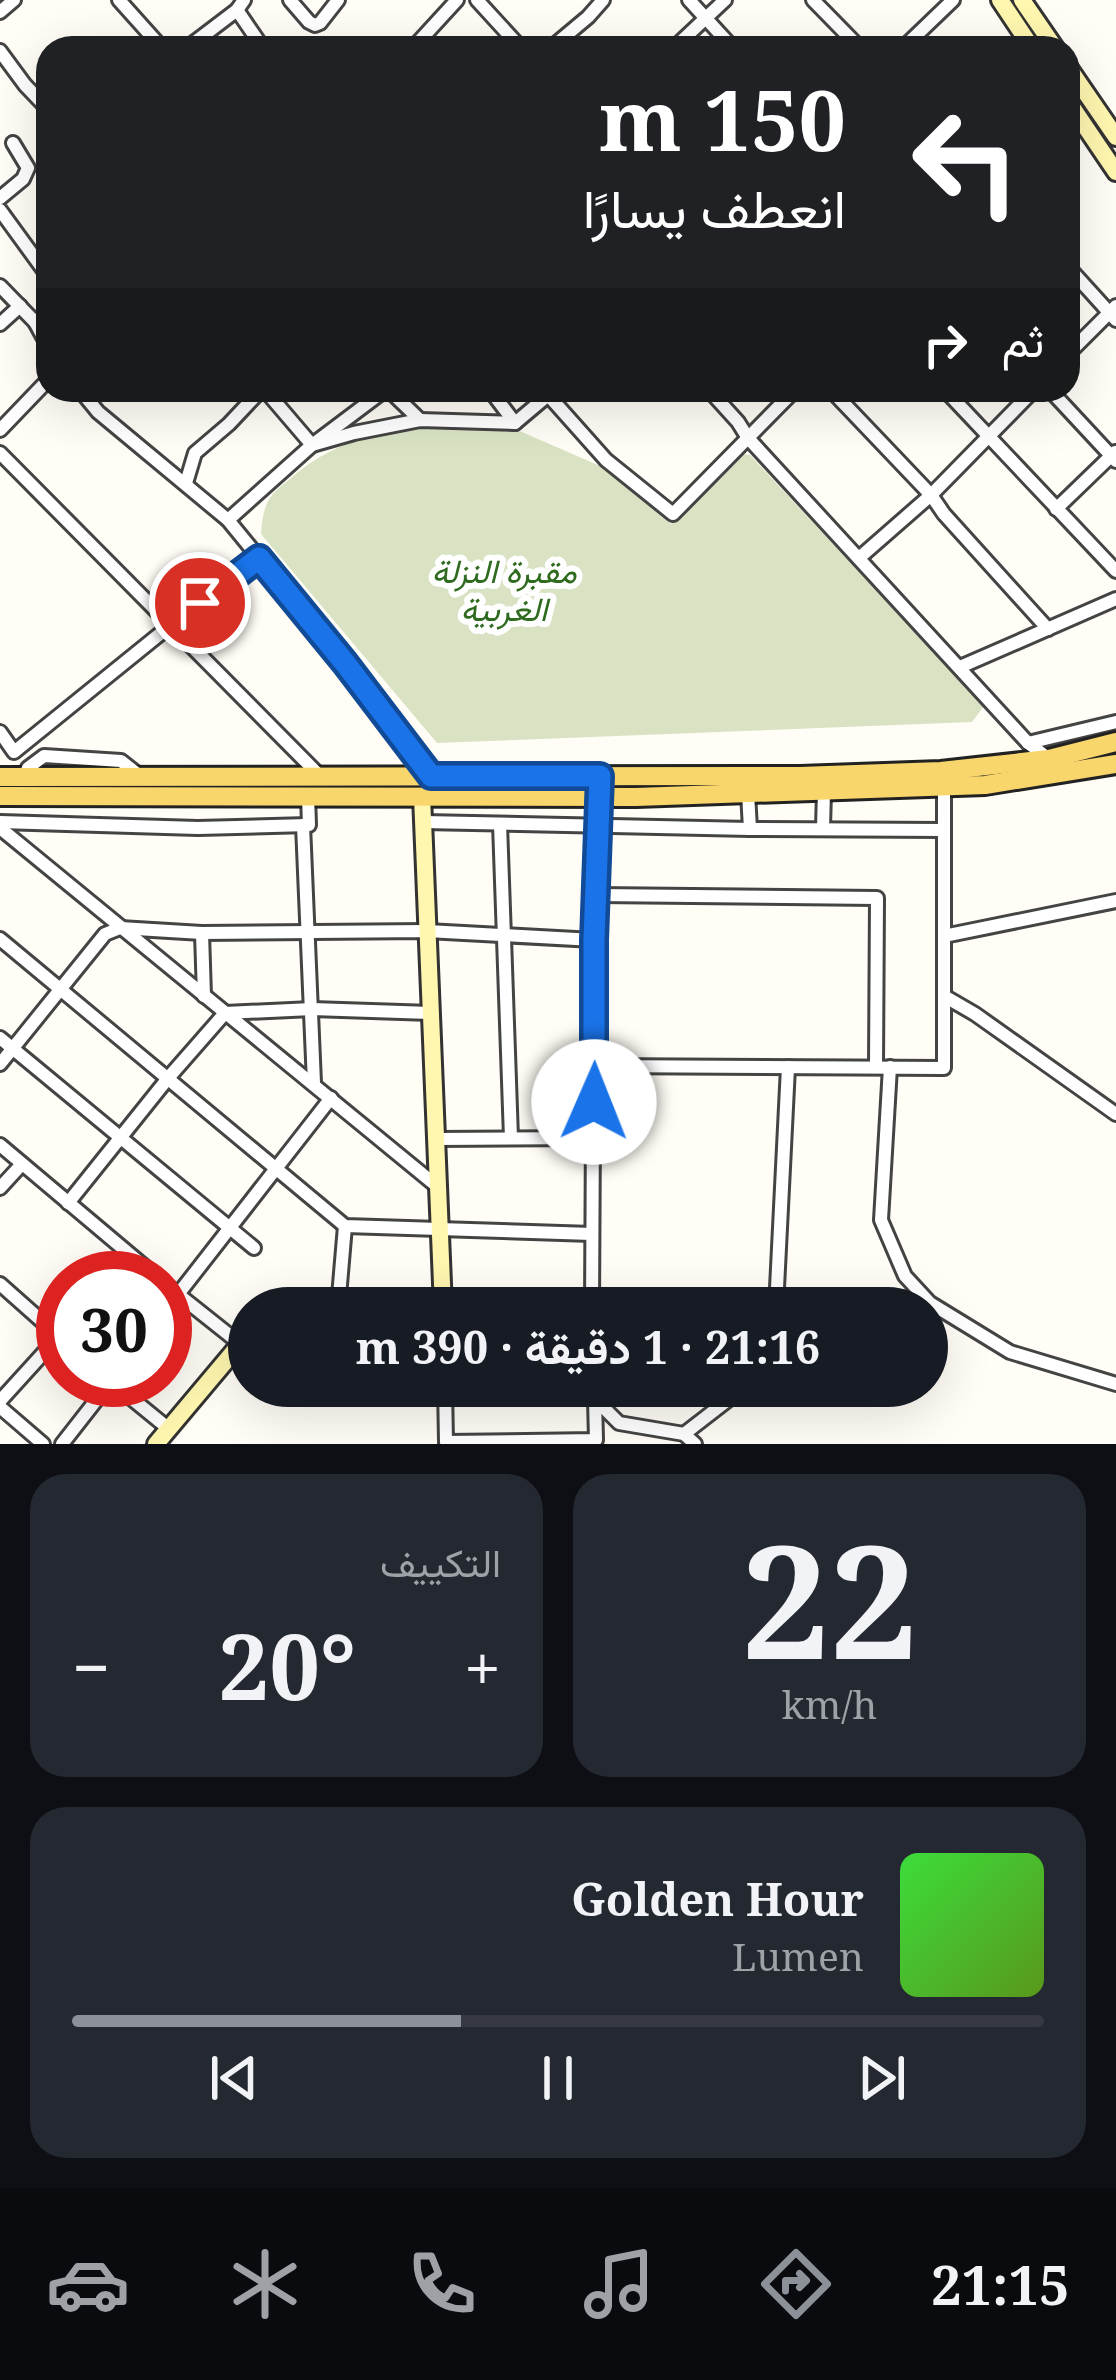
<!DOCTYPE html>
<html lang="ar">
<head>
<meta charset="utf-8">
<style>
  :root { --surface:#171b24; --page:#242831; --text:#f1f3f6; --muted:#9ea1a6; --line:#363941; --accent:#8c9099 }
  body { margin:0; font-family:"Noto Serif",Vazirmatn,serif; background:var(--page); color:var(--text); direction:rtl; height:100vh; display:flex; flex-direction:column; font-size:45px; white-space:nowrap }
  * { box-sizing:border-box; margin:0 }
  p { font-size:39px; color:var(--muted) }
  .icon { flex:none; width:66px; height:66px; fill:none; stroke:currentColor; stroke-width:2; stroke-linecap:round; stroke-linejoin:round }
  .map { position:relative; height:1444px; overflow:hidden; direction:ltr }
  .drawer { display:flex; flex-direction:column; gap:30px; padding:30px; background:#0d0f14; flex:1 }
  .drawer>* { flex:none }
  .banner { position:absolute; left:36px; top:36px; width:1044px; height:366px; border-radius:36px; box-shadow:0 12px 48px #0002; direction:rtl; background:#202124; color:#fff; overflow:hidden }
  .speed { position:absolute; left:36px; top:1251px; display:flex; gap:24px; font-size:60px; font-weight:700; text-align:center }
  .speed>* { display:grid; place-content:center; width:156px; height:156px; border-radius:50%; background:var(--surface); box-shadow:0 12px 48px #0002; line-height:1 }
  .speed .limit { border:18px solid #d22; background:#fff; color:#111 }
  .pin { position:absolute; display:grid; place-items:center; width:102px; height:102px; color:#fff; margin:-51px; border:6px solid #fff; border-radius:50%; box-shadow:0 3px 12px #0007 }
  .me { position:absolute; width:132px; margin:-66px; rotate:1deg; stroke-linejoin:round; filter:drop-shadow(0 0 9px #0008) }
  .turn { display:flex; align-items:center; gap:42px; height:252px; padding:0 36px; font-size:54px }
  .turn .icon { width:156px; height:156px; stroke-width:2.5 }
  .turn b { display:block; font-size:84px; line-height:102px }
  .then { display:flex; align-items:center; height:114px; padding:0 36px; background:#0003; gap:24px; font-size:45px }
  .big { font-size:90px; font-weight:700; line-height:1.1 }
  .drawer .tile { flex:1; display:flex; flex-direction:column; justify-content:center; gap:18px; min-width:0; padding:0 42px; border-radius:36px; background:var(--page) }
  .drawer .dial { align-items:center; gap:0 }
  .dial b { font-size:156px; line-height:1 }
  .song { display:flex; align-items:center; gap:36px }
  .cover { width:144px; height:144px; border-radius:18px; background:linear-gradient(135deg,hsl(120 70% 55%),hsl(90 70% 35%)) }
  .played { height:12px; border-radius:6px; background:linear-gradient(90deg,var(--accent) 40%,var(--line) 40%) }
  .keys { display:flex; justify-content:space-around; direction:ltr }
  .heat { display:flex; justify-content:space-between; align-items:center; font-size:66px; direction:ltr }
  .drawer .tiles { flex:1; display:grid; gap:30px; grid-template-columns:1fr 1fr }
  .tile:last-child { grid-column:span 2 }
  .trip { position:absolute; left:228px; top:1287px; width:720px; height:120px; border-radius:60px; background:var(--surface); box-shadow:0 12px 48px #0002; font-weight:700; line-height:120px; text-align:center; direction:rtl }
  .tab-bar { display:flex; height:192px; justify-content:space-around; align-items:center; background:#090b0e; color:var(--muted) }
  .tab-bar .icon { width:84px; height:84px }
  .tab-bar .on { color:var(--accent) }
  .tab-bar b { font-size:54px; color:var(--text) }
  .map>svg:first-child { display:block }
</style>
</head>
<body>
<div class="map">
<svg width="1116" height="1444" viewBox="0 0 1116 1444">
  <rect width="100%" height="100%" fill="#fffdf5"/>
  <path fill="#d9e3c4" d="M 501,423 L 607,469 L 671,524 L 742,454 L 750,455 L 984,706 L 972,722 L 437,743 L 261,534 C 262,522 263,508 270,498 C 274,491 284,484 290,479 C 348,426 427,426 501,423 Z"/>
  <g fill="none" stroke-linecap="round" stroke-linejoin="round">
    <g stroke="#444" stroke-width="18">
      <g id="street">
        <path d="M 119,0 L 162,48"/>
        <path d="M 290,0 L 309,22 L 315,25 L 320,23 L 338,0"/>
        <path d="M 477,0 L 521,48"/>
        <path d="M 689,0 L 733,48"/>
        <path d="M 813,0 L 860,48"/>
        <path d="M 237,10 L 263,48"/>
        <path d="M 0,12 L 14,0"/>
        <path d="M 187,48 L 237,10 L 244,0"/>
        <path d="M 413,48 L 457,0"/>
        <path d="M 551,48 L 588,17 L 603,0"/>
        <path d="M 674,48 L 725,0"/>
        <path d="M 903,48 L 953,0"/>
        <path d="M 0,51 L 25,85 L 48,109"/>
        <path d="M 0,198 L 23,179 L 28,168 L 13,143"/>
        <path d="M 0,210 L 48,276"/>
        <path d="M 1068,267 L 1116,320"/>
        <path d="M 0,286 L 35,322"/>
        <path d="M 48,311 L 35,322 L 48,346"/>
        <path d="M 0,324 L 20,306"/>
        <path d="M 1068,354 L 1116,306"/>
        <path d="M 80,390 L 98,412 L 228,520 L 345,663 L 431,776"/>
        <path d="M 265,390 L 312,445 L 354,433 L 420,420 L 515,423 L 553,391"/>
        <path d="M 389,390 L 420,420"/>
        <path d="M 490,390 L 515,423"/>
        <path d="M 709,390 L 738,422 L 748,438 L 1028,743 L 1048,758"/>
        <path d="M 831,390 L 931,495 L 944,514 L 1048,629"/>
        <path d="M 945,390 L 1116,571"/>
        <path d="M 1050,390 L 1116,461"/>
        <path d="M 549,396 L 606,460 L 673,514 L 795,390"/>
        <path d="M 0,430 L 48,380"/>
        <path d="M 0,453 L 320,776"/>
        <path d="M 186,483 L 195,453 L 229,424 L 261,390"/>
        <path d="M 1056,509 L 1115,452"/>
        <path d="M 228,520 L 312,445 L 385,390"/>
        <path d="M 859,558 L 931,495 L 1034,390"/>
        <path d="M 960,667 L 1116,599"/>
        <path d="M 0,732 L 14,752 L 171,625 L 259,558"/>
        <path d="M 1028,743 L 1116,722"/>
        <path d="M 24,777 L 28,768 L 44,756 L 121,761 L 140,776"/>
        <path d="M 748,793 L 750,829"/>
        <path d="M 0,822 L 198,828 L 309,825 L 308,796"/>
        <path d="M 423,822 L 750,829 L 944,830"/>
        <path d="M 500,824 L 511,1138"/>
        <path d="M 303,825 L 314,1083"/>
        <path d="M 0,828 L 438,1187"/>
        <path d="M 823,828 L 824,791"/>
        <path d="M 597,895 L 877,898 L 876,1067"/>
        <path d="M 202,933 L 204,996"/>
        <path d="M 944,936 L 1116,901"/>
        <path d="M 0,939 L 345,1226 L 592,1234"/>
        <path d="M 944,996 L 975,1014 L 1116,1114"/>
        <path d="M 0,1038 L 254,1248"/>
        <path d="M 0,1064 L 105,934 L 120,928 L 202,933 L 427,931 L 594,940"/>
        <path d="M 595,1066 L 944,1068 L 944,787"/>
        <path d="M 890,1067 L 881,1220 L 905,1276 L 930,1303 L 1010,1352 L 1116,1384"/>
        <path d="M 436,1139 L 593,1138"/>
        <path d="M 0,1145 L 158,1278"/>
        <path d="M 0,1188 L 22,1164"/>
        <path d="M 68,1203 L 169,1077 L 225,1013 L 312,1009 L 431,1013"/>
        <path d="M 0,1284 L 62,1339"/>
        <path d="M 165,1284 L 248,1350"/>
        <path d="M 338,1308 L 345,1226"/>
        <path d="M 592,1308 L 594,940 L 600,789"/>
        <path d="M 776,1308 L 788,1067"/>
        <path d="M 165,1311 L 331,1098"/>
        <path d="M 109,1380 L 169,1429"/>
        <path d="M 445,1386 L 446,1442 L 596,1440 L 595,1399"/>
        <path d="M 594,1386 L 595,1399 L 619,1423 L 684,1434 L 695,1444"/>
        <path d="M 0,1401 L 59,1336"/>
        <path d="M 0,1407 L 43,1444"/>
        <path d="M 684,1434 L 746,1386"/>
        <path d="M 62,1444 L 112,1380"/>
      </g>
    </g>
    <g stroke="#333" stroke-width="22">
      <g id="secondary">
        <path d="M 1000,0 L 1032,48"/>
        <path d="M 1022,0 L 1055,48"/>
        <path d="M 1068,67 L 1116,137"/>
        <path d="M 1068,101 L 1116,172"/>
        <path d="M 422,796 L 443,1308"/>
        <path d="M 156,1444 L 235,1350 L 249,1351"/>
      </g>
    </g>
    <g stroke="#222" stroke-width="24">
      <g id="primary">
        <path d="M 0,777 L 800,776 L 941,771 L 1049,759 L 1116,742"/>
        <path d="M 0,796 L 636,797 L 985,785 L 1116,764"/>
      </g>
    </g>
    <use href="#street" stroke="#fff" stroke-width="12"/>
    <use href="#secondary" stroke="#fff6b0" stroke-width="16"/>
    <use href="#primary" stroke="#f9d66b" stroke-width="18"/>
  </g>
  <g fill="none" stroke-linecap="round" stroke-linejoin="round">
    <g stroke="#114b97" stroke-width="30">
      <path id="route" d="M 200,603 L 259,558 L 345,663 L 431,776 L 600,776 L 594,940 L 594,1102"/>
    </g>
    <use href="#route" stroke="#1a73e8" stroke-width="21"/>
  </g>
  <g text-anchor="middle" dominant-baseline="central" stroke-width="12" stroke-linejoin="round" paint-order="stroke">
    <g font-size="33" font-style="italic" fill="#2f6b1f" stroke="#fff">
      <text x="504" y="570">مقبرة النزلة<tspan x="504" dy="38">الغربية</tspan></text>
    </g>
  </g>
</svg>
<div class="speed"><div class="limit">30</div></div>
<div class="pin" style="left:200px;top:603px;background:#d93025"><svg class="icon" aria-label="arrive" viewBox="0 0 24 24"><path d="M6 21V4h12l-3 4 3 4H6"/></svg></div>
<svg class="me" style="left:594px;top:1102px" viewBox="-20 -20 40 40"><circle r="19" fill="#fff"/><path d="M0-13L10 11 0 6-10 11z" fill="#1a73e8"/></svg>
<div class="trip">21:16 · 1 دقيقة · 390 m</div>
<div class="banner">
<div class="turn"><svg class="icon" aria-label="left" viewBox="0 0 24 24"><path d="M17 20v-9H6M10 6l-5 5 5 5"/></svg><div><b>150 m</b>انعطف يسارًا</div></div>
<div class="then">ثم<svg class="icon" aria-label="right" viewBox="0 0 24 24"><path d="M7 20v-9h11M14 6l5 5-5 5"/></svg></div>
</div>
</div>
<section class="drawer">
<div class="tiles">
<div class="tile dial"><b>22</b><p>km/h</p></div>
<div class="tile"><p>التكييف</p>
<div class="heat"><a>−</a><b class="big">20°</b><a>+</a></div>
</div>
<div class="tile">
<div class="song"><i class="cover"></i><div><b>Golden Hour</b><p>Lumen</p></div></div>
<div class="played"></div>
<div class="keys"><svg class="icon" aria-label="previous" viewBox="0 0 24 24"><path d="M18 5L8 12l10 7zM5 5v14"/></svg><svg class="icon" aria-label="pause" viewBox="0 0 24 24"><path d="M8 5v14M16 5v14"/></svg><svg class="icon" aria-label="next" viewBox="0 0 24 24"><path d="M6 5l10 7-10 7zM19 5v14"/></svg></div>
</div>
</div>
</section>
<nav class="tab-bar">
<b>21:15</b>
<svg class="icon on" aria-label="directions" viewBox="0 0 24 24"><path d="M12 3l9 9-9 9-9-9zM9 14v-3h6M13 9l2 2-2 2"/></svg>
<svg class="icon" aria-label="music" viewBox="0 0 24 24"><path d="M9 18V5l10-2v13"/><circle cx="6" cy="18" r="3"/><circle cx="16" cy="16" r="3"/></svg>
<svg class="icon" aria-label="phone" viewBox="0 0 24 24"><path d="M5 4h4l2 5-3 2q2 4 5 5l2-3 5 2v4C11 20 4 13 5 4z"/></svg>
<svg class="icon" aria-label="climate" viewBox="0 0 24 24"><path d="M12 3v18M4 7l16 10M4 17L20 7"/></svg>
<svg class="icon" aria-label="car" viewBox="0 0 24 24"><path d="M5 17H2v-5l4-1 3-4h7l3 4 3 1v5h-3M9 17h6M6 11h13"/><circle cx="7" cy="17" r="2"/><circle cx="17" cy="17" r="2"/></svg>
</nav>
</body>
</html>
